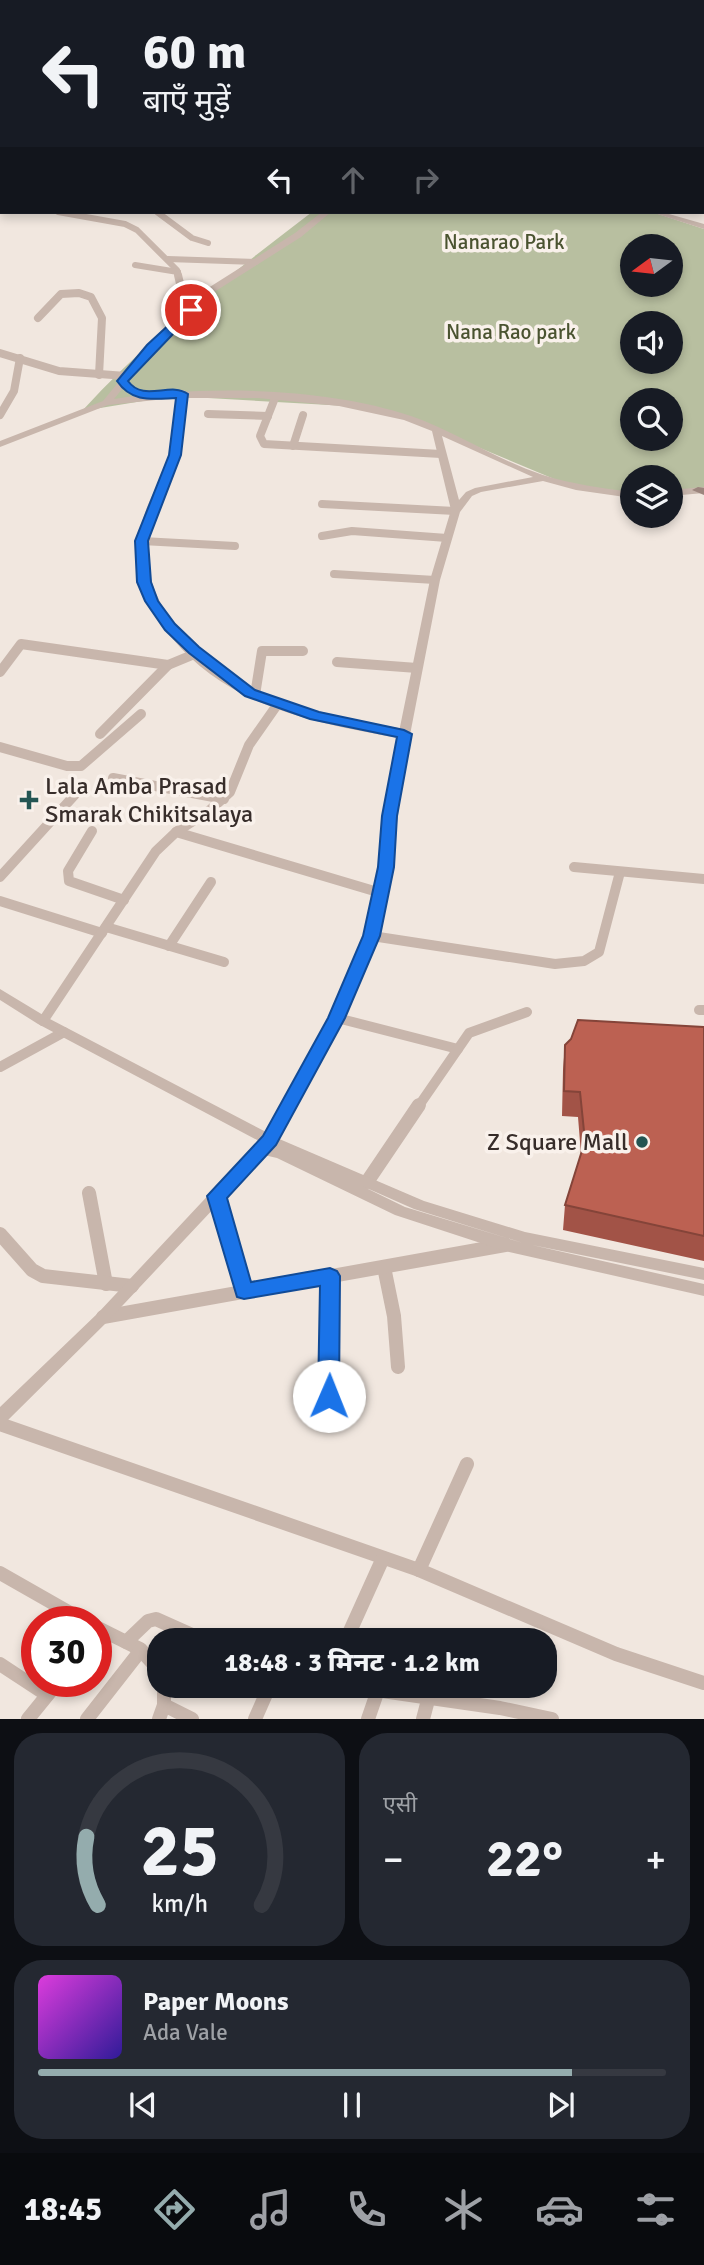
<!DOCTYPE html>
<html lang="hi">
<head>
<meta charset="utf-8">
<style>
  :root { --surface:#171b24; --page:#242831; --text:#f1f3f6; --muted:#9ea1a6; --line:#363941; --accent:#94acad }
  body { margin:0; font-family:Signika,"Noto Sans Devanagari",sans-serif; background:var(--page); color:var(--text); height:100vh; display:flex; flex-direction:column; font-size:26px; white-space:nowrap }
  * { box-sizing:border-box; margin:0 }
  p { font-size:23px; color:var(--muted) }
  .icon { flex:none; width:38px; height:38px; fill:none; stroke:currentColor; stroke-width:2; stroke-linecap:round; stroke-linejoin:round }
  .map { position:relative; height:1719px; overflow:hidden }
  .side { display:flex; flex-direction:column; gap:14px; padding:14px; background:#0d0f14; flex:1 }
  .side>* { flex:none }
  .hud { position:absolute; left:0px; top:0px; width:705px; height:214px; box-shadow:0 4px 10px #0003; background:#171b24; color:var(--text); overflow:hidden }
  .needle { width:46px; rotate:255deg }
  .controls { position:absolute; left:620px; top:234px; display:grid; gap:14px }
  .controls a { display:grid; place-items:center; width:63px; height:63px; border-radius:50%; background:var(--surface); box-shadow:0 4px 10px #0003; font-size:35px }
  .speed { position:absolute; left:21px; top:1606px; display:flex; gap:14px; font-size:35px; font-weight:700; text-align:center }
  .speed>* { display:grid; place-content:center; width:91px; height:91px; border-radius:50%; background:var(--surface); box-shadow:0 4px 10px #0003; line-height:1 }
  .speed .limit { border:10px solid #d22; background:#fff; color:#111 }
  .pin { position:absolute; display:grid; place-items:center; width:60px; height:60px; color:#fff; margin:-30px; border:4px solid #fff; border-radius:50%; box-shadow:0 2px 7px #0007 }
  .me { position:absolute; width:77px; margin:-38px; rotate:1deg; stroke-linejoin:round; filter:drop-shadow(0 0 5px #0008) }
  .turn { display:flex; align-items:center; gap:24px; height:147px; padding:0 28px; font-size:32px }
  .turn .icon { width:91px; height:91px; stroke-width:2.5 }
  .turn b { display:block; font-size:49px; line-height:60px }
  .lanes { display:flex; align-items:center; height:66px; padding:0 28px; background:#0003; justify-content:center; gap:35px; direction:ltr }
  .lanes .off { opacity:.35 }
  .big { font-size:52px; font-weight:800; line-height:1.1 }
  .side .widget { flex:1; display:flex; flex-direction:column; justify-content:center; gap:10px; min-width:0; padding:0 24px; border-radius:28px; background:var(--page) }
  .side .dial { align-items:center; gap:0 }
  .dial svg { height:182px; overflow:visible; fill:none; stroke:var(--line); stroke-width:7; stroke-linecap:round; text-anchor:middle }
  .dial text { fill:var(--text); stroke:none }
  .song { display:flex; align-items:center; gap:21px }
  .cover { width:84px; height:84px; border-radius:10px; background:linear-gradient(135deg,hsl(300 70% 55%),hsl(250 70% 35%)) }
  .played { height:7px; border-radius:4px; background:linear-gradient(90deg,var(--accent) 85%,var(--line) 85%) }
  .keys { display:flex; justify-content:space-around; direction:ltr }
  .heat { display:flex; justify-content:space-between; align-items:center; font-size:38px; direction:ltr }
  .side .tiles { flex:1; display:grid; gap:14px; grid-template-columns:1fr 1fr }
  .widget:last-child { grid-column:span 2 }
  .trip { position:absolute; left:147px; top:1628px; width:410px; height:70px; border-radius:28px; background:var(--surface); box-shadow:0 4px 10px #0003; font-weight:800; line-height:70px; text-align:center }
  .tab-bar { display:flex; height:112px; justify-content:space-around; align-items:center; background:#090b0e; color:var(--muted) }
  .tab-bar .icon { width:49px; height:49px }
  .tab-bar .current { color:var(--accent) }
  .tab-bar b { font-size:32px; color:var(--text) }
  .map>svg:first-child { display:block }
</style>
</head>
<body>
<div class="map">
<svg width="704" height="1719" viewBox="0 0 704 1719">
  <rect width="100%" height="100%" fill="#f1e7df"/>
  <path fill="#b8bfa0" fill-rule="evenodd" d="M 312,212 L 652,212 L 704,229 L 704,489 L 670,491 L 670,478 L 632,478 L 632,493 L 566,484 L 408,418 L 347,406 L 173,396 L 82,411 C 150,336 231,274 312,212 ZM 632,247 L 670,247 L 670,285 L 632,285 ZM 632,324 L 670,324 L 670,362 L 632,362 ZM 632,401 L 670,401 L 670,439 L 632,439 Z"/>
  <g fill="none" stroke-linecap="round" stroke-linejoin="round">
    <g stroke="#c8b6ac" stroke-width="6">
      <path d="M 683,0 L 685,2"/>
      <path d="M 517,2 L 519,0"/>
      <path d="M 58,212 L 125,224 L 137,230 L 177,270 L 179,277"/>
      <path d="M 157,212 L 192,238 L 208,243"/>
      <path d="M 168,259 L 256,262"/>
      <path d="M 135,265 L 178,272"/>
    </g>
    <g stroke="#c8b6ac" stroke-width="8">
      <path d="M 178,275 L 187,314"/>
      <path d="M 38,318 L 61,294 L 79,293 L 91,297 L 102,318 L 99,375"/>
      <path d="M 0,353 L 59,371 L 126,376"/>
      <path d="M 275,398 L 260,436 L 264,444 L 441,454"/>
      <path d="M 208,414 L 268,416"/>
      <path d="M 0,415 L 14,391 L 20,358"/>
      <path d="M 293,446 L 303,415"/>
      <path d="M 322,504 L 455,511"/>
      <path d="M 322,536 L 352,531 L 447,538"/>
      <path d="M 142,541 L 235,546"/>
      <path d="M 334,574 L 435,580"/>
      <path d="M 179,637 C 147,599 132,556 151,508 C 159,489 169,472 175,453 C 181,434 180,414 182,394"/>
    </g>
    <g stroke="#c8b6ac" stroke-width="10">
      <path d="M 177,636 C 233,704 322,719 404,734"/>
      <path d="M 337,662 L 417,668"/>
      <path d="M 0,672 L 21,644 L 168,665 L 197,653"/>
      <path d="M 255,695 L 262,651 L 303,651"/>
      <path d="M 100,734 L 168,665"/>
      <path d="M 0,747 L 67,766 L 81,766 L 141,714"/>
      <path d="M 113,778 L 224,799"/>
      <path d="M 92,831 L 68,871 L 69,881 L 124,900"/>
      <path d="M 176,832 L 210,810 L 230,792 L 249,745 L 277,705"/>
      <path d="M 574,867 L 704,879"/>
      <path d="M 0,877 L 81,788"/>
      <path d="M 0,901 L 102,933"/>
      <path d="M 106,927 L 224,962"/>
      <path d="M 372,936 L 555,964 L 584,961 L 599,952 L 620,872"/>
      <path d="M 169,946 L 211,882"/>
      <path d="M 699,1010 L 704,1010"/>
      <path d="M 337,1018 L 458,1049"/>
      <path d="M 43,1021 L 156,851 L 176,832 L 381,893"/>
      <path d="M 0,1067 L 64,1032"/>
      <path d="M 418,1107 L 469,1033 L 527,1012"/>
    </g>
    <g stroke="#c8b6ac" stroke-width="14">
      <path d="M 367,1182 L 419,1105"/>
      <path d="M 89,1193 L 106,1284"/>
      <path d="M 217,1196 L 244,1291"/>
      <path d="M 0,1234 L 32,1270 L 43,1276 L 132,1286"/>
      <path d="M 384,1267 L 394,1316 L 398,1367"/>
      <path d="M 103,1317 L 505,1245"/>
      <path d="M 329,1396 L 330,1276"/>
      <path d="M 0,1424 L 419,1570 L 616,1654 L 704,1683"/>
      <path d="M 419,1570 L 467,1464"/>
      <path d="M 0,1573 L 86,1622"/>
      <path d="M 96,1627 L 140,1649 L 159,1670"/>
      <path d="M 346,1640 L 383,1558"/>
      <path d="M 126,1642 L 148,1621 L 156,1619 L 203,1640"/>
      <path d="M 0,1664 L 47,1695"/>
      <path d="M 341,1685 L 500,1708 L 552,1719"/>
      <path d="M 164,1705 L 192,1719"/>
      <path d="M 28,1719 L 58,1682"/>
      <path d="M 87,1719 L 141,1650"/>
      <path d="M 159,1719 L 164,1705 L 164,1685"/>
      <path d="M 255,1719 L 270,1685"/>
      <path d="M 368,1719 L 377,1693"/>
      <path d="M 423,1719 L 428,1700"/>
    </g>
    <g fill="#c8b6ac" fill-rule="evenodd">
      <path d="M 322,212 L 331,212 L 301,237 L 211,294 L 154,350 L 114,399 C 204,385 324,387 411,416 C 457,432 497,460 543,475 C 572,484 601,488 632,492 L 632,498 L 576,490 L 543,481 L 481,492 L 472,496 L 460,512 L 440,580 L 403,771 L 392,867 L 378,936 L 344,1018 L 277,1138 L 424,1201 L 525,1232 L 704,1268 L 704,1280 L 532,1245 L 704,1284 L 704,1296 L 505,1251 L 395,1215 L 277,1158 L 264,1155 L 108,1321 L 6,1422 L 0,1424 L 0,1407 L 98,1313 L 259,1141 L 38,1024 L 0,1000 L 0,989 L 48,1018 L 266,1132 L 330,1018 L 366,936 L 380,867 L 391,771 L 430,580 L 451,510 L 432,431 L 404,420 L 339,406 L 258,398 L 175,398 L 108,405 L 0,447 L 0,441 L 103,401 L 148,346 L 205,290 L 295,233 ZM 442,436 L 533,477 L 475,488 L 466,492 L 459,500 ZM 362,1186 L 414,1209 L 523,1243 L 405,1207 Z"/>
      <path d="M 651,212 L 662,212 L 704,224 L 704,229 Z"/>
      <path d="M 704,487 L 704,493 L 670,496 L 670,490 Z"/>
    </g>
    <path fill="#9c857d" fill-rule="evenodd" d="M 698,487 L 704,488 L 704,495 L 692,490 Z"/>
  </g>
  <path fill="#a25347" d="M 704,1027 L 704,1261 L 563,1230 L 565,1205 L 581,1154 L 578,1117 L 562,1116 L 563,1070 L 565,1045 Z"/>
  <path fill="#bc6152" stroke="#844439" stroke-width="2" d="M 578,1020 L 704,1027 L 704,1236 L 565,1205 L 585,1141 L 580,1092 L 564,1091 L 565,1045 L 571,1039 Z"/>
  <path fill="#1a73e8" stroke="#114b97" stroke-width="2" d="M 187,308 L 196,310 L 128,381 C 144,403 170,381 188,394 L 181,455 L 148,541 L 151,582 L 158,601 L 175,624 L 199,647 L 255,690 L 319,712 L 404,730 L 412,734 L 397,816 L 394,867 L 380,936 L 345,1018 L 276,1145 L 227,1198 L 251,1282 L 330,1268 L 337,1271 L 340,1276 L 339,1396 L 336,1402 L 329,1404 L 321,1402 L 318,1396 L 320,1286 L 244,1299 L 237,1297 L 207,1196 L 263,1136 L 328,1018 L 363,936 L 378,867 L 382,816 L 397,737 L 310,719 L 245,696 L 189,653 L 165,630 L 145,601 L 137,582 L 135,541 L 169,455 L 176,398 C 152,399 132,403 117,381 L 147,345 Z"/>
  <g fill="#235553" stroke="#f9f1eb" stroke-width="2.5">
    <path d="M25.5 789.5h7v7h7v7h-7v7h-7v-7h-7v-7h7z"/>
    <circle cx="642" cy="1142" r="7"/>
  </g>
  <g text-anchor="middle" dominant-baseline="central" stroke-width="7" stroke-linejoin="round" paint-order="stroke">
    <g font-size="21" fill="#4a5330" stroke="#f9f1eb">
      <text x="504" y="242">Nanarao Park</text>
      <text x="511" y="332">Nana Rao park</text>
    </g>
    <g font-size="24" fill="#372d2a" stroke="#f9f1eb" text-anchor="start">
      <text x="45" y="786">Lala Amba Prasad<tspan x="45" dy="28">Smarak Chikitsalaya</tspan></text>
      <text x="628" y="1142" text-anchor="end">Z Square Mall</text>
    </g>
  </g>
</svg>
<div class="controls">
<a><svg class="needle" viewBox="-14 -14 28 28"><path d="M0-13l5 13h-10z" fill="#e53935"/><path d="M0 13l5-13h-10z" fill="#9ea1a6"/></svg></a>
<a><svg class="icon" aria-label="sound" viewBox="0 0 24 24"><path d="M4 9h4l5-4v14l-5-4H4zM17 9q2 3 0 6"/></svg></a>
<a><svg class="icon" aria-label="search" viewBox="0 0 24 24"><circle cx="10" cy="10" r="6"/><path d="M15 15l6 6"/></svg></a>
<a><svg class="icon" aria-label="layers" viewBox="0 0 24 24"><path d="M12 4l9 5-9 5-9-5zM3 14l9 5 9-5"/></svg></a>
</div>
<div class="speed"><div class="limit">30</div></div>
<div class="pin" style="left:191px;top:310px;background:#d93025"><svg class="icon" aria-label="arrive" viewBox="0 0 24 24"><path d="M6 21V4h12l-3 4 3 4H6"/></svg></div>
<svg class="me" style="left:329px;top:1396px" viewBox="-20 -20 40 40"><circle r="19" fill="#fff"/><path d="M0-13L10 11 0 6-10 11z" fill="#1a73e8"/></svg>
<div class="trip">18:48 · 3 मिनट · 1.2 km</div>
<div class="hud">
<div class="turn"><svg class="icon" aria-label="left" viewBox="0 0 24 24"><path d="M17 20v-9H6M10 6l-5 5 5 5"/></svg><div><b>60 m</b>बाएँ मुड़ें</div></div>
<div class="lanes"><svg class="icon" aria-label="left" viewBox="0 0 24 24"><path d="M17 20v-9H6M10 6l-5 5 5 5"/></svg><svg class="icon off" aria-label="ahead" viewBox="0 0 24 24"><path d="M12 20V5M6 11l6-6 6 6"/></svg><svg class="icon off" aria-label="right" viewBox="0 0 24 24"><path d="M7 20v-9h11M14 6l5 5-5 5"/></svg></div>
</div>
</div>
<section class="side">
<div class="tiles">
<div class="widget dial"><svg viewBox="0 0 100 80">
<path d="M14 69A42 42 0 1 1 86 69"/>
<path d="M14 69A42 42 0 0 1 9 39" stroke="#94acad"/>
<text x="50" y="56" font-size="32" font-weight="700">25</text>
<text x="50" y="72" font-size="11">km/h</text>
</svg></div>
<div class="widget"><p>एसी</p>
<div class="heat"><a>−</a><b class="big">22°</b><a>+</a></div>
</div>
<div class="widget">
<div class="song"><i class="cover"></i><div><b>Paper Moons</b><p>Ada Vale</p></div></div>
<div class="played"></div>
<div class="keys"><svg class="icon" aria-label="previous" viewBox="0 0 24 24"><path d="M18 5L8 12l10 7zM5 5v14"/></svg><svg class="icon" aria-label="pause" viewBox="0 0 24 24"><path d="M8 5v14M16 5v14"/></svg><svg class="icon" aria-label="next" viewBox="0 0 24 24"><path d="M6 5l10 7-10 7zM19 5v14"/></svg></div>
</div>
</div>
</section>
<nav class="tab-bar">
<b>18:45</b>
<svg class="icon current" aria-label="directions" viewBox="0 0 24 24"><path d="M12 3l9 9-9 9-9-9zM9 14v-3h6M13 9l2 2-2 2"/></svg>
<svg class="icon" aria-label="music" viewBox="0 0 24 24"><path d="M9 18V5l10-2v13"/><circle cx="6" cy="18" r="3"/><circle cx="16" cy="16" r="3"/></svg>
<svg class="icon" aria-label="phone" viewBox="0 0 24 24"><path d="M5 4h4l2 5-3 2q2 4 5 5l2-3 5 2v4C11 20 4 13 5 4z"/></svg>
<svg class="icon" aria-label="climate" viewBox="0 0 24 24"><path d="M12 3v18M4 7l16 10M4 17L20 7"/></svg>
<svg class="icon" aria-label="car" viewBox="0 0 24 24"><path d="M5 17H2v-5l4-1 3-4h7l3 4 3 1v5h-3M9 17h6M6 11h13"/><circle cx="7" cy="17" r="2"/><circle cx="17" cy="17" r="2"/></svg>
<svg class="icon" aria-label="filters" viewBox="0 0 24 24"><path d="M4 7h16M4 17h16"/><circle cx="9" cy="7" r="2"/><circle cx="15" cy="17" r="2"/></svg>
</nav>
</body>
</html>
